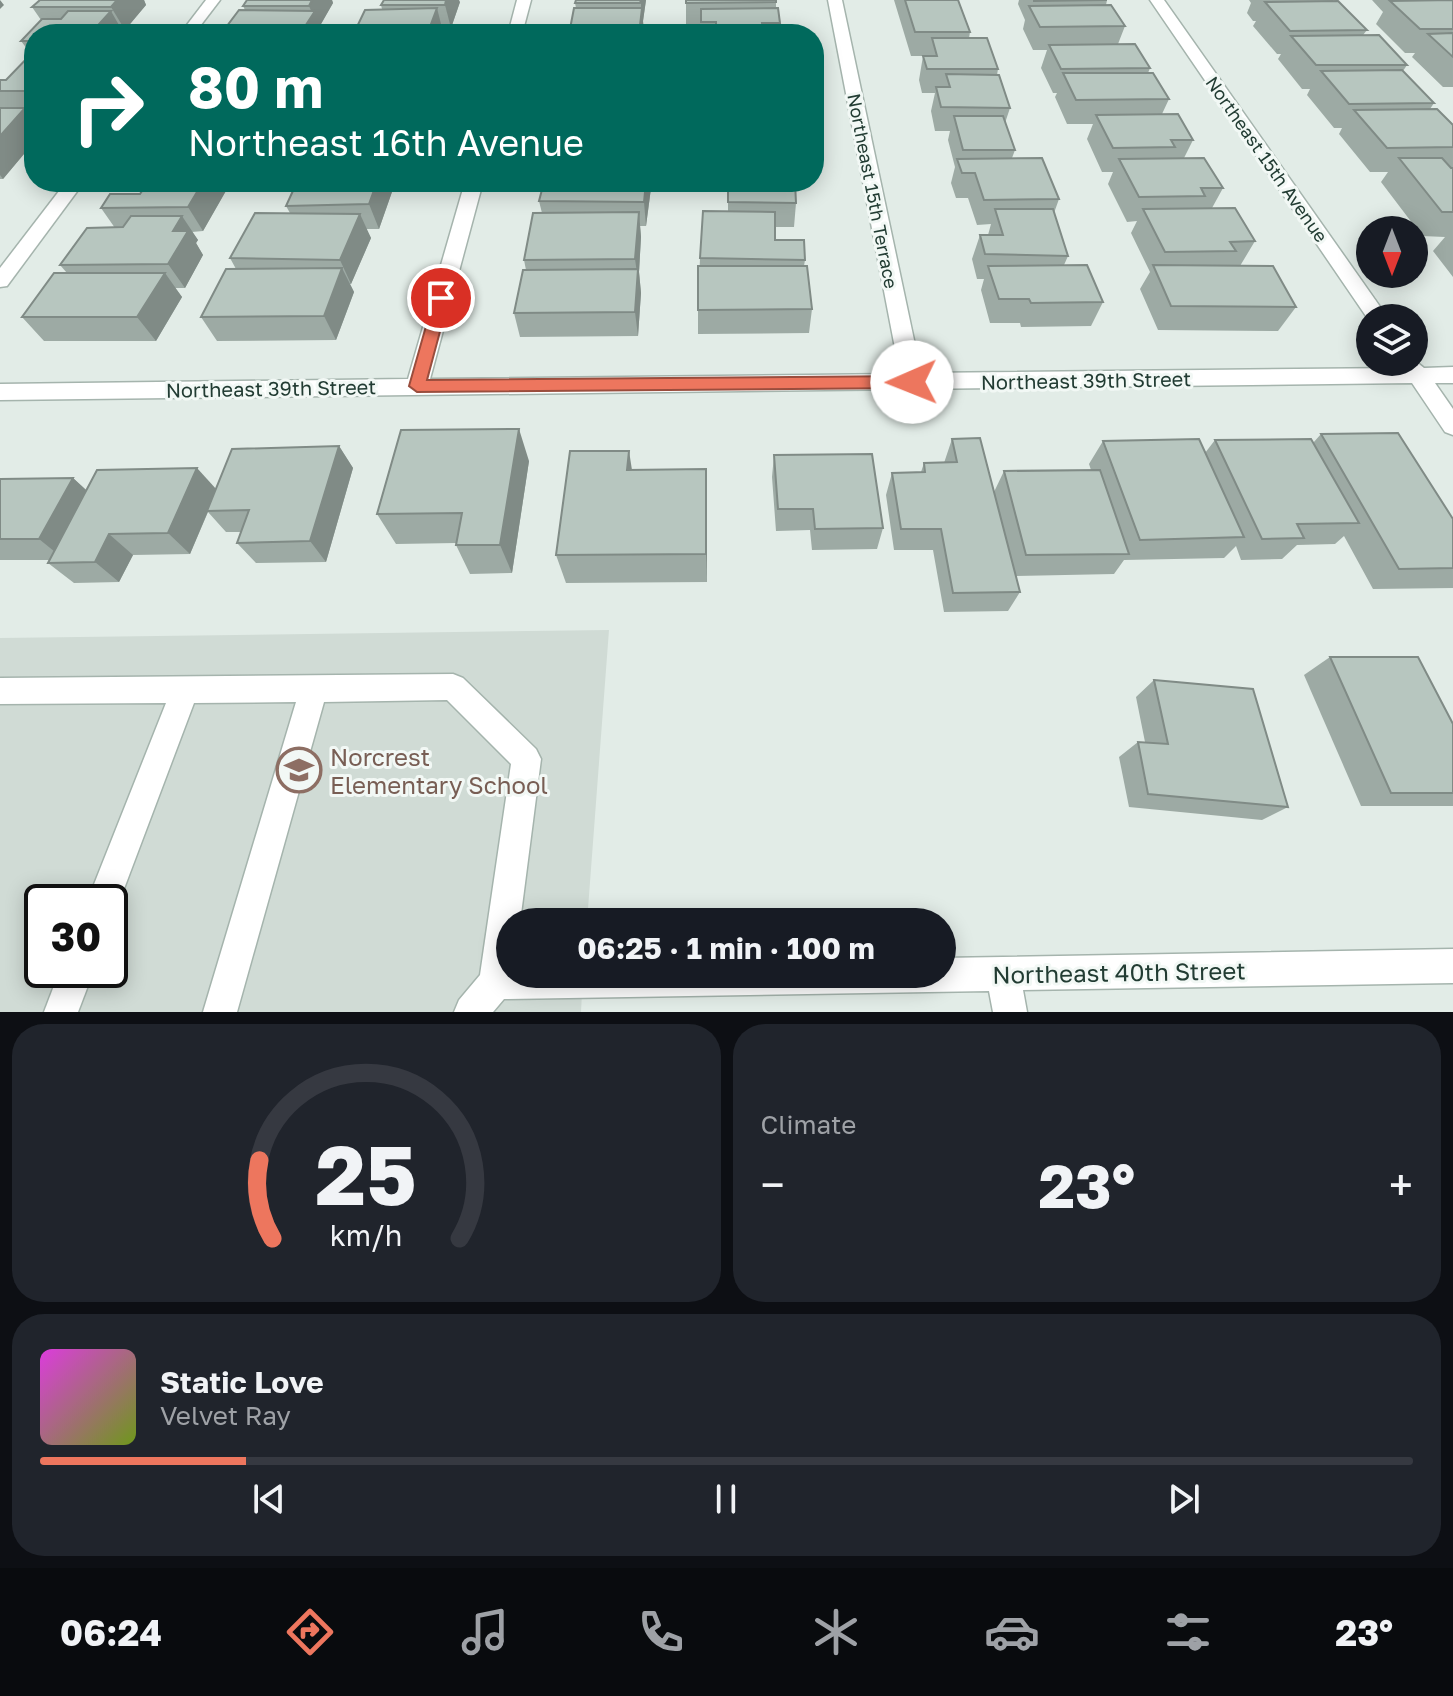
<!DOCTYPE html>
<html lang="en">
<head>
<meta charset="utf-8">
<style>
  :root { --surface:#171b24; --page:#20242c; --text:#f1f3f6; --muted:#9ea1a6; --line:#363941; --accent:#ed765e }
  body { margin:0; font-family:"Golos Text",sans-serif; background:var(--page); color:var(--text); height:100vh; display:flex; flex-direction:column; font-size:30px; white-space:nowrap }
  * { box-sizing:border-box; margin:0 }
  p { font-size:26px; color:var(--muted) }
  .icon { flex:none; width:44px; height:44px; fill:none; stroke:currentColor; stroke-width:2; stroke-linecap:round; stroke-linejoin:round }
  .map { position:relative; height:1012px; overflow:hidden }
  .drawer { display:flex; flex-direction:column; gap:12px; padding:12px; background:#0d0f14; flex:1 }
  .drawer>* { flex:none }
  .hud { position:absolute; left:24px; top:24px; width:800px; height:168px; border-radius:32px; box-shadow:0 4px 20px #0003; background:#00695c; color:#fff; overflow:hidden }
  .needle { width:52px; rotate:180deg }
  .tools { position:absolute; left:1356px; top:216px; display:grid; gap:16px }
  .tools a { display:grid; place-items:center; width:72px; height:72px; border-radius:50%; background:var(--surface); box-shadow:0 4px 20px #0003; font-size:40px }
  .speed { position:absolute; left:24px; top:884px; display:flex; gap:16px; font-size:40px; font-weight:700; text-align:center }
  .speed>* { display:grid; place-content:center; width:104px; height:104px; border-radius:50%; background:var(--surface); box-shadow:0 4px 20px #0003; line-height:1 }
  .speed .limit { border:4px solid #111; border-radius:12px; background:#fff; color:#111 }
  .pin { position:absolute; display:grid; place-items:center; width:68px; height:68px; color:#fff; margin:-34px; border:4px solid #fff; border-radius:50%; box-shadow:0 2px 8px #0007 }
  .me { position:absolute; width:88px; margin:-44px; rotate:269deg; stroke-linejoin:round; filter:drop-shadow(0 0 6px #0008) }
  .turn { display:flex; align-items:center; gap:28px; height:168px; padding:0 32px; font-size:36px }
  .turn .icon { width:104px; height:104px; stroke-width:2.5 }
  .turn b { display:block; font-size:56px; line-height:68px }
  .big { font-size:60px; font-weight:700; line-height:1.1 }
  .drawer .tile { flex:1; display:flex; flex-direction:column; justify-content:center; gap:12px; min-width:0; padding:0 28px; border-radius:32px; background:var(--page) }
  .drawer .dial { align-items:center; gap:0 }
  .dial svg { height:208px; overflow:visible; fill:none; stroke:var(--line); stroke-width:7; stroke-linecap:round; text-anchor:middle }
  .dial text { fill:var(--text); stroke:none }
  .song { display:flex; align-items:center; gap:24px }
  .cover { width:96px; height:96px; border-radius:12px; background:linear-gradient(135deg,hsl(300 70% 55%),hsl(80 70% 35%)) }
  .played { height:8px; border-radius:4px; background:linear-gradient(90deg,var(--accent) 15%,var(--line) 15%) }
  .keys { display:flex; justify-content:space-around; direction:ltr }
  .heat { display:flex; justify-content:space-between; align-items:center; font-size:44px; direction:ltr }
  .drawer .tiles { flex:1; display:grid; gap:12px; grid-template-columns:1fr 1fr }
  .tile:last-child { grid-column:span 2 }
  .trip { position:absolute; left:496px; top:908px; width:460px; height:80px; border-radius:40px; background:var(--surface); box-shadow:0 4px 20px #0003; font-weight:700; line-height:80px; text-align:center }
  .menu { display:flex; height:128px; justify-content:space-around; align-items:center; background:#090b0e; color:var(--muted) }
  .menu .icon { width:56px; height:56px }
  .menu .on { color:var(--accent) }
  .menu b { font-size:36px; color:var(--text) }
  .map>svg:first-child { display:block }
</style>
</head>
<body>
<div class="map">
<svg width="1453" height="1012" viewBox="0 0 1453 1012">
  <rect width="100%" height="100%" fill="#e2ece7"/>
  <path fill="#d0dbd5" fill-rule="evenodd" d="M 609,630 L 587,922 L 510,922 L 510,974 L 583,974 L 581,1012 L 0,1012 L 0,638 ZM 42,902 L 110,902 L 110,970 L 42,970 Z"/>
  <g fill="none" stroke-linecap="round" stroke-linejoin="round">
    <g stroke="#a5b4ad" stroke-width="3">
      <g id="minor">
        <path d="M 206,0 L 220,0 L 194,34 L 180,34 Z"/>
        <path d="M 517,0 L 531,0 L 522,34 L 508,34 Z"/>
        <path d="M 828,0 L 842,0 L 921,373 L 1402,368 L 1404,362 L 1414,360 L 1424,368 L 1453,367 L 1453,383 L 1435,383 L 1453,409 L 1453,435 L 1445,432 L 1412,383 L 0,400 L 0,384 L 408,379 L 465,182 L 483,182 L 430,379 L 900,374 Z"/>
        <path d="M 1150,0 L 1164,0 L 1388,318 L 1370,318 L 1370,322 Z"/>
        <path d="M 66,182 L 84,182 L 7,286 L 0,287 L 0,268 Z"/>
        <path d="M 453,674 L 463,678 L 536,749 L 541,759 L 520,922 L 510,922 L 510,974 L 942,974 L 942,958 L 1453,949 L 1453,983 L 1023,990 L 1027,1012 L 993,1012 L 989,991 L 504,999 L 493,1012 L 454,1012 L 459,1000 L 480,975 L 511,764 L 447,700 L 324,702 L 237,1012 L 203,1012 L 296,702 L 194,703 L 119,902 L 114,913 L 110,915 L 110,902 L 87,902 L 166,703 L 0,704 L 0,678 Z"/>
        <path d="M 60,970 L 94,970 L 78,1012 L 44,1012 Z"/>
      </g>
    </g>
    <use href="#minor" fill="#fff" fill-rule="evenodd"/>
  </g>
  <g fill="#9daaa4">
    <path d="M 40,0 L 151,0 L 144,0 L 146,5 L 125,30 L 122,30 L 124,34 L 34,34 L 34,115 L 30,115 L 34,120 L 34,142 L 3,179 L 0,179 L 0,80 L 6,80 L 31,54 L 21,41 L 41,20 L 32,7 Z"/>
    <path d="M 247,0 L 332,0 L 333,3 L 321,24 L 245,10 L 243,6 Z"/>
    <path d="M 646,0 L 643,21 L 644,34 L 569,34 L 576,8 L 575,3 Z"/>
    <path d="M 686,0 L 776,0 L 776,8 L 780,23 L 780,34 L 702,34 L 701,26 L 686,26 Z"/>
    <path d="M 894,0 L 958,0 L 970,32 L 969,38 L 998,69 L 997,75 L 1010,108 L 1005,123 L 1015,150 L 1012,158 L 1059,199 L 1054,213 L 1068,256 L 1064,265 L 1103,302 L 1091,326 L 1021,327 L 1020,323 L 990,323 L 981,290 L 984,279 L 977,279 L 972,259 L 980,235 L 988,235 L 991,224 L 977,225 L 968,198 L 956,198 L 951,183 L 955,167 L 948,140 L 950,131 L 935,131 L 931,111 L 935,93 L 922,93 L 919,80 L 923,56 L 929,56 L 911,56 Z"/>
    <path d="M 1019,0 L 1107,0 L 1106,5 L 1125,26 L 1118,44 L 1150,68 L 1148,73 L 1169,99 L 1162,114 L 1193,140 L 1184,158 L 1223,188 L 1212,208 L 1255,241 L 1240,266 L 1296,307 L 1278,331 L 1158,330 L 1140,289 L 1150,272 L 1131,233 L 1137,221 L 1127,222 L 1108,184 L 1113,172 L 1102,172 L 1087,139 L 1093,124 L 1067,124 L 1055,97 L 1057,93 L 1053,93 L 1041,68 L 1047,50 L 1033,50 L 1023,29 L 1025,20 L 1018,4 Z"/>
    <path d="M 1249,0 L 1333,0 L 1333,1 L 1367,30 L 1363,35 L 1407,65 L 1403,71 L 1434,103 L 1430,109 L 1453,125 L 1453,277 L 1433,251 L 1445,237 L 1422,236 L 1381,182 L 1388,172 L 1370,172 L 1339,134 L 1342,128 L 1334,128 L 1307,95 L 1310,89 L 1302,89 L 1278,59 L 1281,54 L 1277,54 L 1253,26 L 1256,21 L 1253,21 L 1247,13 L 1251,3 Z"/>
    <path d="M 1372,0 L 1453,0 L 1453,87 L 1443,87 L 1412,57 L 1415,53 L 1405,53 L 1376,24 L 1383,12 Z"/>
    <path d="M 460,2 L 451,28 L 442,28 L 442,34 L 354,34 L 382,9 L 381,5 Z"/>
    <path d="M 148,182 L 223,182 L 227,189 L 203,231 L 192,232 L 198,240 L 196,243 L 203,255 L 185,288 L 175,288 L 182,297 L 156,341 L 44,341 L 22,317 L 67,273 L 60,265 L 115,228 L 101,208 L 140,194 Z"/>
    <path d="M 297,182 L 391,182 L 393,189 L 379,229 L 366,229 L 371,238 L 351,284 L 350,284 L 354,292 L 336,340 L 217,341 L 201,317 L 236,269 L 230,258 L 290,213 L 286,206 Z"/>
    <path d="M 544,182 L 650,182 L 651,188 L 646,226 L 640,226 L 641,237 L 639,272 L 641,293 L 638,336 L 520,337 L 514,313 L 526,270 L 524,260 L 542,213 L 539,201 Z"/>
    <path d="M 728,182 L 796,203 L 794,227 L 775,227 L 775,240 L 805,260 L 804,266 L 812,309 L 809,333 L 698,334 L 698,310 L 700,258 L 728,212 Z"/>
    <path d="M 1321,434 L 1453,519 L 1453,588 L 1373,589 L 1344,536 L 1335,544 L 1297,545 L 1282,559 L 1241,560 L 1236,546 L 1224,558 L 1124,560 L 1114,574 L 1015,576 L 1020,592 L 1008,611 L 944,612 L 933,550 L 894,550 L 886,495 L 892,473 L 921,472 L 924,463 L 944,463 L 952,439 L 994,492 L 1004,471 L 1091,470 L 1089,464 L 1103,441 L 1205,453 L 1215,440 L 1313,443 Z"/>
    <path d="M 339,446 L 353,468 L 326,562 L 256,563 L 237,543 L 241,532 L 226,532 L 208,512 L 190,554 L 133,555 L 119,582 L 74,583 L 48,563 L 49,560 L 0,560 L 0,479 L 73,478 L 86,490 L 215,489 Z"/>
    <path d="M 774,455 L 883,528 L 877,549 L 812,550 L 810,530 L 776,531 L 772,477 Z"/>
    <path d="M 529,461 L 512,573 L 470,574 L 456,545 L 456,543 L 396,544 L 377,514 Z"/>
    <path d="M 706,469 L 707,582 L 566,583 L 556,555 L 632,470 Z"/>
    <path d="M 1330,657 L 1453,724 L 1453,806 L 1361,806 L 1304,675 Z"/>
    <path d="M 1154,680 L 1288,807 L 1262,820 L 1129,807 L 1119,757 L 1138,742 L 1145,742 L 1136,697 Z"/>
  </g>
  <g fill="#808b86">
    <path d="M 0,0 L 4,5 L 0,9 Z"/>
    <path d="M 117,0 L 144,0 L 146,5 L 125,30 L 111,7 Z"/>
    <path d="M 312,0 L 332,0 L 333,3 L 321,24 L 324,34 L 300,34 L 313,15 L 309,6 Z"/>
    <path d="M 446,0 L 459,0 L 460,2 L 451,28 L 445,5 Z"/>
    <path d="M 641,0 L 646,0 L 643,21 L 644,34 L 639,34 L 641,15 Z"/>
    <path d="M 437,8 L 443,32 L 442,34 L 428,34 Z"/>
    <path d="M 111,11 L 124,34 L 91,34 L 91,33 Z"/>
    <path d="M 25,108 L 34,120 L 34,142 L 3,179 L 0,175 L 0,136 Z"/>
    <path d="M 203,182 L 223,182 L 227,189 L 203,231 L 188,207 Z"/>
    <path d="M 377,182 L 391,182 L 393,189 L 379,229 L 369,204 Z"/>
    <path d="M 646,182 L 650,182 L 651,188 L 646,226 L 644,202 Z"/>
    <path d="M 639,212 L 641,237 L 639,272 L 641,293 L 638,336 L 635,312 L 638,280 L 635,259 Z"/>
    <path d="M 360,214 L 371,238 L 351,284 L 340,260 Z"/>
    <path d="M 182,216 L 198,240 L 196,243 L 203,255 L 185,288 L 168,264 L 173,231 Z"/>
    <path d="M 342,268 L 354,292 L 336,340 L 324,316 Z"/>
    <path d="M 165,273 L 182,297 L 156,341 L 137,317 Z"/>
    <path d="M 519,429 L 529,461 L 512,573 L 500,545 Z"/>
    <path d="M 339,446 L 353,468 L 326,562 L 310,541 Z"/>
    <path d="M 629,451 L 634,483 L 627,470 Z"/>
    <path d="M 197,468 L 217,490 L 190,554 L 168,533 Z"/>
    <path d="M 706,469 L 707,500 L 707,582 L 706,554 Z"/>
    <path d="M 73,478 L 97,500 L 65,560 L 39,539 Z"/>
    <path d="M 109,534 L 133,555 L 119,582 L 95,562 Z"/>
  </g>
  <g fill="#b7c6bf" stroke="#808b86" stroke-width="2">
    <path d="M 40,0 L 117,0 L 111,7 L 32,7 Z"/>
    <path d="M 247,0 L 312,0 L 309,6 L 243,6 Z"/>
    <path d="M 384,0 L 446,0 L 445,5 L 381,5 Z"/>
    <path d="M 576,0 L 641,0 L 640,3 L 575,3 Z"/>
    <path d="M 686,0 L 776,0 L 776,2 L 686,3 Z"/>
    <path d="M 905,0 L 958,0 L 970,32 L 915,32 Z"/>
    <path d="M 1034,0 L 1107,0 L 1034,1 Z"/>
    <path d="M 1453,0 L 1453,29 L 1420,29 L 1390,1 Z"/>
    <path d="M 1338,1 L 1367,30 L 1290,31 L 1265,2 Z"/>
    <path d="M 1111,5 L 1125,26 L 1040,27 L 1029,6 Z"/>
    <path d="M 437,8 L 428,32 L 354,33 L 365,10 Z"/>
    <path d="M 574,8 L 642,8 L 639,34 L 569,34 Z"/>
    <path d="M 778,8 L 780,23 L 762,23 L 764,34 L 716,34 L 716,22 L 701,22 L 701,9 Z"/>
    <path d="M 239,10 L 315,11 L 300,34 L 221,34 Z"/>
    <path d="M 68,11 L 111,11 L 91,33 L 34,34 L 34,41 L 21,41 L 42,19 L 61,19 Z"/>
    <path d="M 1453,33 L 1453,57 L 1428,34 Z"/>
    <path d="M 1379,35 L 1407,65 L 1316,65 L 1291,36 Z"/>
    <path d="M 932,38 L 987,38 L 998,69 L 927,69 L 923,56 L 937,56 Z"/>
    <path d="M 1135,44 L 1150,68 L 1061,69 L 1049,45 Z"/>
    <path d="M 34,51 L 34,91 L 0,91 L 0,80 L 6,80 Z"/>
    <path d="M 1402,70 L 1434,103 L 1349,104 L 1321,71 Z"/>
    <path d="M 1063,73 L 1153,73 L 1169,99 L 1076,100 Z"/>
    <path d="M 946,74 L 999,75 L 1010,108 L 941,107 L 936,87 L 950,87 Z"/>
    <path d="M 0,108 L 25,108 L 0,136 Z"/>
    <path d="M 1437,109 L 1453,125 L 1453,147 L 1387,148 L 1354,110 Z"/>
    <path d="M 1178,114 L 1193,140 L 1171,140 L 1175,147 L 1113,148 L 1096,115 Z"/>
    <path d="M 954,116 L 1003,116 L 1015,150 L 963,150 Z"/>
    <path d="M 1042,158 L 1059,199 L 984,200 L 975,173 L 962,173 L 957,159 Z"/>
    <path d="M 1204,158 L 1223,188 L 1201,188 L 1205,196 L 1139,197 L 1119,159 Z"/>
    <path d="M 1399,158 L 1442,158 L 1451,168 L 1453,168 L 1453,212 L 1442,212 Z"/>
    <path d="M 148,182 L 203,182 L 188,207 L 101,208 L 110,194 L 140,194 Z"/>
    <path d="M 297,182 L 377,182 L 369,204 L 286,206 Z"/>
    <path d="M 544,182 L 646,182 L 644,202 L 539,201 Z"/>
    <path d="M 728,182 L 795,182 L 796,203 L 728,202 Z"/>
    <path d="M 1235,208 L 1255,241 L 1230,242 L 1236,251 L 1165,252 L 1143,209 Z"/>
    <path d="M 995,209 L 1053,209 L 1068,256 L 985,254 L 980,235 L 1003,235 Z"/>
    <path d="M 703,211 L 775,212 L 775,240 L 804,240 L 805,260 L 700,258 Z"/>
    <path d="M 639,212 L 635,259 L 524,260 L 533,213 Z"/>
    <path d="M 255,213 L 360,214 L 340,260 L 230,258 Z"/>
    <path d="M 131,216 L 182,216 L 173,231 L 188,231 L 168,264 L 60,265 L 87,228 L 123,227 Z"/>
    <path d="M 1087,265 L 1103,302 L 1031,303 L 1029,299 L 999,299 L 988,266 Z"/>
    <path d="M 1153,265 L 1273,266 L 1296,307 L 1171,306 Z"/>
    <path d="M 698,266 L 807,266 L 812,309 L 698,310 Z"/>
    <path d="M 342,268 L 324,316 L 201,317 L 226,269 Z"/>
    <path d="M 638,269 L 635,312 L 514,313 L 523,270 Z"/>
    <path d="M 54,273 L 165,273 L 137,317 L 22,317 Z"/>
    <path d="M 519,429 L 500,545 L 456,545 L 462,513 L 377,514 L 401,430 Z"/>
    <path d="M 1398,433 L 1453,519 L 1453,568 L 1399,569 L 1321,434 Z"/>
    <path d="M 980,438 L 1020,592 L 953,593 L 941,529 L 901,529 L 892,473 L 925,472 L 924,463 L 957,462 L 952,439 Z"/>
    <path d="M 1199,439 L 1244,537 L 1140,540 L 1103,441 Z"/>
    <path d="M 1311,439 L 1359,523 L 1297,524 L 1304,538 L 1262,539 L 1215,440 Z"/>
    <path d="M 339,446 L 310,541 L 237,543 L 249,510 L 207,511 L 232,449 Z"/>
    <path d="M 570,451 L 629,451 L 627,470 L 706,469 L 706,554 L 556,555 Z"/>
    <path d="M 872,454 L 883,528 L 815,529 L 813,509 L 778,509 L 774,455 Z"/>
    <path d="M 197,468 L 168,533 L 109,534 L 95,562 L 48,563 L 97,470 Z"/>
    <path d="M 1100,470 L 1129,554 L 1026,555 L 1004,471 Z"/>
    <path d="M 73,478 L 39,539 L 0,539 L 0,479 Z"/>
    <path d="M 1330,657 L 1418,657 L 1453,724 L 1453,793 L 1391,793 Z"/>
    <path d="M 1154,680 L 1253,689 L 1288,807 L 1148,794 L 1138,742 L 1168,744 Z"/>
  </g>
  <path fill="#ed765e" stroke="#9a4d3d" stroke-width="2" d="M 441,293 L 449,298 L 427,380 L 912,376 L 920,382 L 912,388 L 417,392 L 409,386 L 434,298 Z"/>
  <defs>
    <g id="school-ring" transform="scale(2.3)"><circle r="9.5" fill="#f2f8f5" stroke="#8d6e63" stroke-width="1.5"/><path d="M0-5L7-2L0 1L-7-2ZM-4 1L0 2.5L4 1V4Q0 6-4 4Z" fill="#8d6e63"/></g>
  </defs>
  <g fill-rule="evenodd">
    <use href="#school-ring" x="299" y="770"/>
  </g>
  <g text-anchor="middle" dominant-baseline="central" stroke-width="6" stroke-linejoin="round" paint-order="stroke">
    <g font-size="18" fill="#223c33" stroke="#f2f8f5">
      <text transform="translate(1267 159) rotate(55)">Northeast 15th Avenue</text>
      <text transform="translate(873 191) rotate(79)">Northeast 15th Terrace</text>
    </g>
    <g font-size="20" fill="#223c33" stroke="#f2f8f5">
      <text transform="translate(1086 380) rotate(-1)">Northeast 39th Street</text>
      <text transform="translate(271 388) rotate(-1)">Northeast 39th Street</text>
    </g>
    <g font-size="24" fill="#785e54" stroke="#f2f8f5" text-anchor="start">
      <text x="330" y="756">Norcrest<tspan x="330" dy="28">Elementary School</tspan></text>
    </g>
    <g font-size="24" fill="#223c33" stroke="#f2f8f5">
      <text transform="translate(1119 972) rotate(-1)">Northeast 40th Street</text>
    </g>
  </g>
</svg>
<div class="tools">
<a><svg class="needle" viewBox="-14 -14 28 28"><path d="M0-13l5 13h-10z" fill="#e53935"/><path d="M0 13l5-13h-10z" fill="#9ea1a6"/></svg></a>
<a><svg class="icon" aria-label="layers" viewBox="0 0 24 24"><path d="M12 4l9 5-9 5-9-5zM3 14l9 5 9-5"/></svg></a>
</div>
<div class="speed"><div class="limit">30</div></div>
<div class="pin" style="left:441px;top:298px;background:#d93025"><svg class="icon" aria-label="arrive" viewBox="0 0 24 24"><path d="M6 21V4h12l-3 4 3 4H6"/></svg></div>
<svg class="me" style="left:912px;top:382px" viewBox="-20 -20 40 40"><circle r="19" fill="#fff"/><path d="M0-13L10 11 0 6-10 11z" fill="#ed765e"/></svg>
<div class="trip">06:25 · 1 min · 100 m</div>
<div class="hud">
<div class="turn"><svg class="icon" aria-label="right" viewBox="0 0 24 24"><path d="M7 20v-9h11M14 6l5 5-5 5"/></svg><div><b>80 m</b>Northeast 16th Avenue</div></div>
</div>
</div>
<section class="drawer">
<div class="tiles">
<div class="tile dial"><svg viewBox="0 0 100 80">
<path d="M14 69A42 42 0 1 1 86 69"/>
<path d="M14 69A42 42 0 0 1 9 39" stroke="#ed765e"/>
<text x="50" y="56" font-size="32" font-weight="700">25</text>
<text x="50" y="72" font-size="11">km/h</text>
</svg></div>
<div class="tile"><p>Climate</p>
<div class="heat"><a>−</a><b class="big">23°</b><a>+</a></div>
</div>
<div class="tile">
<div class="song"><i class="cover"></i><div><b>Static Love</b><p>Velvet Ray</p></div></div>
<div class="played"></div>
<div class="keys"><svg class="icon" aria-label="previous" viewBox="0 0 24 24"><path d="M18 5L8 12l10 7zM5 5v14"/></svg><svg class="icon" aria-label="pause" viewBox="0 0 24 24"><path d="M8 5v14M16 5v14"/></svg><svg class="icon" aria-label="next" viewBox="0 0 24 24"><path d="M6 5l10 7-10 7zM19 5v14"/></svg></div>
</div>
</div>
</section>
<nav class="menu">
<b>06:24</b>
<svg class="icon on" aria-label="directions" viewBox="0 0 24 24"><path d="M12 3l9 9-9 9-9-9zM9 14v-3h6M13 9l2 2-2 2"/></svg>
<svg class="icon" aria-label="music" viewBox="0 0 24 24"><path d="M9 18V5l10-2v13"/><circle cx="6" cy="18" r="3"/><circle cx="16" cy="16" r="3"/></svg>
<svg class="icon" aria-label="phone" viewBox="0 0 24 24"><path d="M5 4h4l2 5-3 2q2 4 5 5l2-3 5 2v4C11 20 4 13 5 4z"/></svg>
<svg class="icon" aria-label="climate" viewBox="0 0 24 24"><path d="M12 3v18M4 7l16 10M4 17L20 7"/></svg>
<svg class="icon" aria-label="car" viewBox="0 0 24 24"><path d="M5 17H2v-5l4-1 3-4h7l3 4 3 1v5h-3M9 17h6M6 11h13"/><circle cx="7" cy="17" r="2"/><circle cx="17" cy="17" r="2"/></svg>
<svg class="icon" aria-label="filters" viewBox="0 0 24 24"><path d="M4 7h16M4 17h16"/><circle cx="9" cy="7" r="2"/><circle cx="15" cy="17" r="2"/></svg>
<b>23°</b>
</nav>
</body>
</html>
